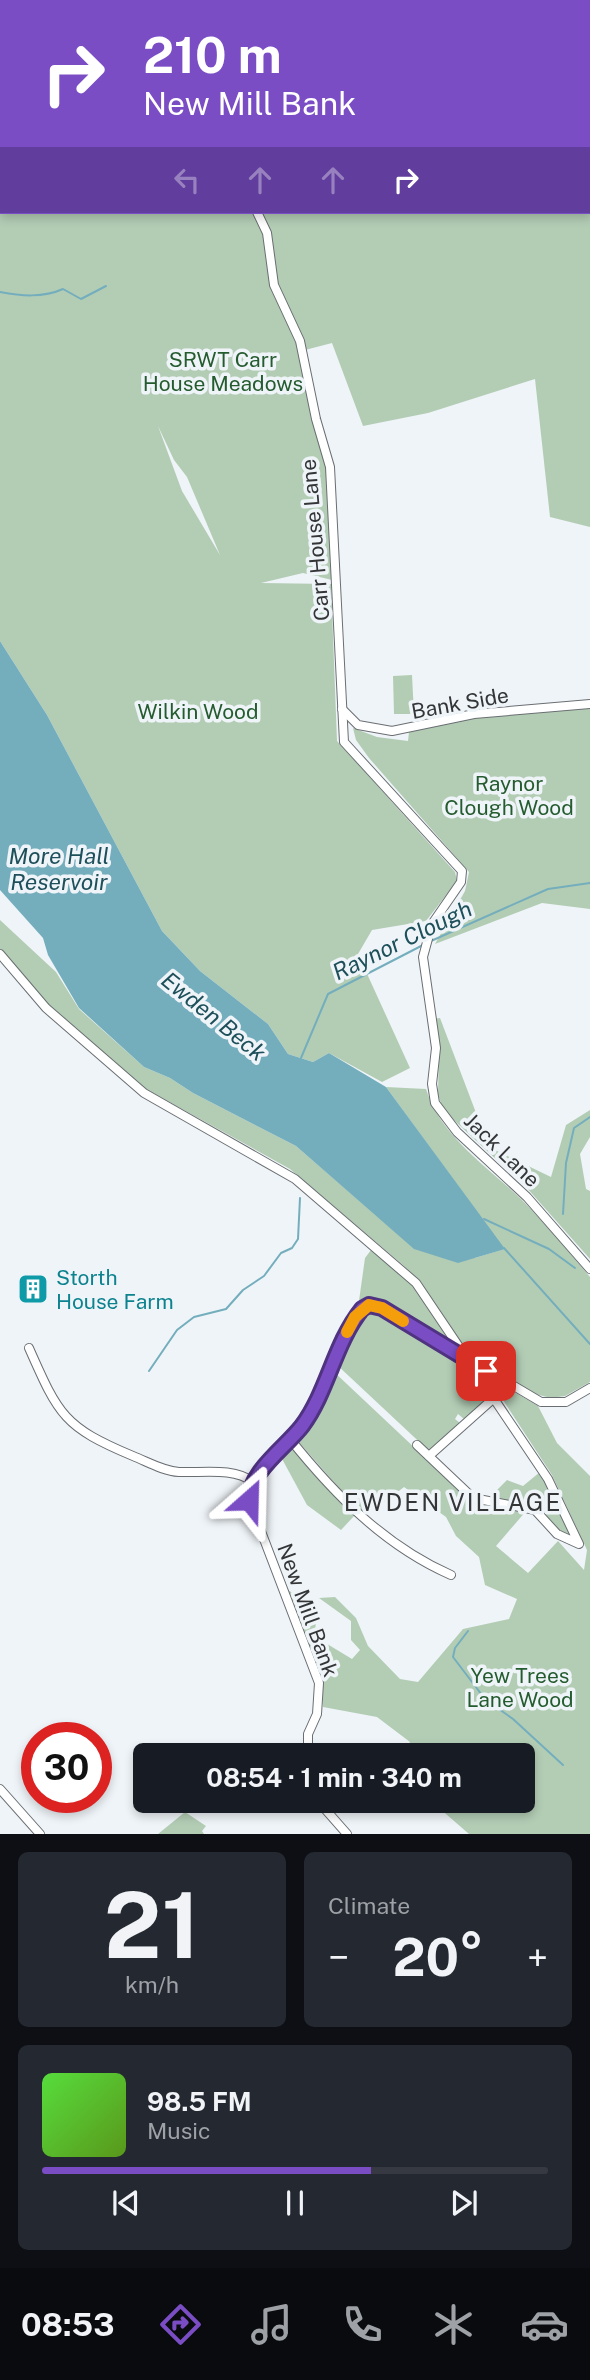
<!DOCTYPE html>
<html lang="en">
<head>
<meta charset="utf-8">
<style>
  :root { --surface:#171b24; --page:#242831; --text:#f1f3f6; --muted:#9ea1a6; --line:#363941; --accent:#7a4dc5 }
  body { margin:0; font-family:"Public Sans",sans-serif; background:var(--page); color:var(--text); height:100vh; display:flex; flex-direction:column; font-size:26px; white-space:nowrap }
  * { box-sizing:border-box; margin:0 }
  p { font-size:23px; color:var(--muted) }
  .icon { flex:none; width:38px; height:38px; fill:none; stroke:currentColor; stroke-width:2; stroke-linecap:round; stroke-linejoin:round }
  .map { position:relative; height:1834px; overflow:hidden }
  .panel { display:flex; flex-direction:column; gap:18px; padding:18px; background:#0d0f14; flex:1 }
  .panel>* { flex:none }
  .hud { position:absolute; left:0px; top:0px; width:592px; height:214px; box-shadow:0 4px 10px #0003; background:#7a4dc5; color:#fff; overflow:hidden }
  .speed { position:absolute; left:21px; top:1722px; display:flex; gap:14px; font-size:35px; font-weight:700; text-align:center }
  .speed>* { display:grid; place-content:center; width:91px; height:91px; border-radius:50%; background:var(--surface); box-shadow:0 4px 10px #0003; line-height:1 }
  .speed .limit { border:10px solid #d22; background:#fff; color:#111 }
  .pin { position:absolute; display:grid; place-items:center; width:60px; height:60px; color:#fff; margin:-30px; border-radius:14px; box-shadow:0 4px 10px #0006 }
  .me { position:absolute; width:77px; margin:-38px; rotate:25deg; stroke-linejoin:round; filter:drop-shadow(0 0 5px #0008) }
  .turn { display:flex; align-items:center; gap:24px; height:147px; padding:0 28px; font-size:32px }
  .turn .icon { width:91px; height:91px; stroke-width:2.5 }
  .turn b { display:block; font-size:49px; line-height:60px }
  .lanes { display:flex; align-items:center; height:66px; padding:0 28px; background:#0003; justify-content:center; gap:35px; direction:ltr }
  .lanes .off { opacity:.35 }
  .big { font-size:52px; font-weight:700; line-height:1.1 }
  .panel .card { flex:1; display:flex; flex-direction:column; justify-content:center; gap:10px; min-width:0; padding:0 24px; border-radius:10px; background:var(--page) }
  .panel .dial { align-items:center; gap:0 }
  .dial b { font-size:91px; line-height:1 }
  .song { display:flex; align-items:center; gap:21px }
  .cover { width:84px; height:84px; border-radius:10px; background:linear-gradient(135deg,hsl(110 70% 55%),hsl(90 70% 35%)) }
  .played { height:7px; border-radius:4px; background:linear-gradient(90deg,var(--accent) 65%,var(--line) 65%) }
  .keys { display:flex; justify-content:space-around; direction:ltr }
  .heat { display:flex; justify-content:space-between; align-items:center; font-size:38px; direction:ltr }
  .panel .tiles { flex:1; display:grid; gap:18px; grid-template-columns:1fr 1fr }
  .card:last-child { grid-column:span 2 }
  .trip { position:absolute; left:133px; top:1743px; width:402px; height:70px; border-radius:10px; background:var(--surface); box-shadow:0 4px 10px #0003; font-weight:700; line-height:70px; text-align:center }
  .tabs { display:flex; height:112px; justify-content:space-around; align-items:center; background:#090b0e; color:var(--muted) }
  .tabs .icon { width:49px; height:49px }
  .tabs .on { color:var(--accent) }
  .tabs b { font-size:32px; color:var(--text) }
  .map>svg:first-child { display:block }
</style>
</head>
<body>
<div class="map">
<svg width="590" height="1834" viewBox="0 0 590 1834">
  <rect width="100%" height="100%" fill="#eff4f8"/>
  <g fill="#b3cdb5" fill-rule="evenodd">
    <path d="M 24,0 L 285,0 L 286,2 L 24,2 Z"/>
    <path d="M 363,0 L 590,0 L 590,527 L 550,517 L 535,379 L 428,413 L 363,426 L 332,343 L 305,350 L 276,279 L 261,212 L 590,212 L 590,2 Z"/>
    <path d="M 0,134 L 2,212 L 255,212 L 266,239 L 269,264 L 300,346 L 329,478 L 332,580 L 303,573 L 261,583 L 331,584 L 337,741 L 455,872 L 457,881 L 426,921 L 372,930 L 358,954 L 410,1068 L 382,1082 L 329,1053 L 313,1062 L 288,1054 L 268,1024 L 200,971 L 162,931 L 47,715 L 0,641 ZM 158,426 L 174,460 L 187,477 L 220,555 L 182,491 Z"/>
    <path d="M 412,675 L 414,714 L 394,714 L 393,676 Z"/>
    <path d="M 590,708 L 590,909 L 542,903 L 435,944 L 465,891 L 469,872 L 369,758 L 356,740 L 353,728 L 377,737 L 408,741 L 409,732 L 478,717 Z"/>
    <path d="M 0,920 L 56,972 L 79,1009 L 144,1067 L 170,1078 L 193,1093 L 296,1146 L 379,1218 L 475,1258 L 504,1249 L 386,1087 L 426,1089 C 441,1137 487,1166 521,1199 C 545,1223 568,1251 590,1277 L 590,1382 L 565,1396 L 551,1398 L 535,1394 L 470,1356 L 420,1281 L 403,1265 L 290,1169 L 146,1089 L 47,1004 L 0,950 Z"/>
    <path d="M 440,1018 L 489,1147 L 551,1177 L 566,1125 L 590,1110 L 590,1137 L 580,1154 L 586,1189 L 590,1191 L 590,1259 L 526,1187 L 443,1110 L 438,1094 L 439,1046 L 433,1019 Z"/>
    <path d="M 371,1250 L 413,1285 L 454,1345 L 383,1304 L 365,1300 L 358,1308 L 365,1258 Z"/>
    <path d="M 370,1310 L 466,1362 L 489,1397 L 464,1419 L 458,1414 L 455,1419 L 460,1423 L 429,1451 L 336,1364 L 359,1319 Z"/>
    <path d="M 332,1370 L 468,1498 L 485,1505 L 527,1510 L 496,1546 L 528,1573 L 558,1541 L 584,1570 L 587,1550 L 552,1475 L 488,1377 L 538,1406 L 557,1443 L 590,1476 L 590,1834 L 469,1834 L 431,1801 L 523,1801 L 523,1755 L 402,1755 L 410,1742 L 377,1717 L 323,1707 L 321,1683 L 285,1588 L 318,1610 L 314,1636 L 352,1659 L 360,1650 L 351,1640 L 351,1621 L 319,1598 L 335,1597 L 356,1618 L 368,1646 L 400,1679 L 418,1682 L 463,1629 L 509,1619 L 517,1599 L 485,1585 L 479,1557 L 456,1536 L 446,1517 L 404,1487 L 377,1508 L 360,1512 L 297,1440 L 318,1406 Z"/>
    <path d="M 292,1445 L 355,1515 L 341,1530 L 307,1505 L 281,1457 Z"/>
    <path d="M 540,1472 L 574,1539 L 558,1531 L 536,1509 L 488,1499 L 507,1480 L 523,1486 Z"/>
    <path d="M 185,1812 L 206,1826 L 202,1831 L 204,1834 L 158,1834 Z"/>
  </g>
  <path fill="#74aebd" d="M 0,641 L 47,715 L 162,931 L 200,971 L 268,1024 L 288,1054 L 313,1062 L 329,1053 L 386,1087 L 505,1249 L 458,1263 L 414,1249 L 296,1146 L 193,1093 L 170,1078 L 144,1067 L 79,1008 L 48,955 L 43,938 L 0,890 Z"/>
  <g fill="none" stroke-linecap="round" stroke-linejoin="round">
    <g stroke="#74aebd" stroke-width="2">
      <path d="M 0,292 C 21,296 43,298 63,289 L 81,299 L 106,286"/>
      <path d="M 431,941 L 548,889 L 590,883"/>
      <path d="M 301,1058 L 328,994 L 423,945"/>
      <path d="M 563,1214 L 566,1163 L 574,1128 L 590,1117"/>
      <path d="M 484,1219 L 549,1249 L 575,1268"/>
      <path d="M 504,1248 L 590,1344"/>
      <path d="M 149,1371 L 177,1330 L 194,1317 L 226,1309 L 243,1290 L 264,1276 L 281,1253 L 292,1248 L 298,1239 L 300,1198"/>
      <path d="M 468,1631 L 455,1648 L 453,1657 L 485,1699 L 513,1719 L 563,1765"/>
    </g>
    <g stroke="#6a6e72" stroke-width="10">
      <g id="minor">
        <path d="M 22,0 L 22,2"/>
        <path d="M 257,212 L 267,233 L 274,285 L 300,341 L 316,419 L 330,467 L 344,742 L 462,871 L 461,882 L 432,924 L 423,957 L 436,1048 L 432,1084 L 435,1103 L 457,1132 L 527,1197 L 590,1269"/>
        <path d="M 342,709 L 358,725 L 392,731 L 474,714 L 590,704"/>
        <path d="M 0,954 L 46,1008 L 144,1093 L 295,1179 L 416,1283 L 548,1479 L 579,1544 L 557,1534 L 535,1510 L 473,1498 L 417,1445"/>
        <path d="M 29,1348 C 59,1416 64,1427 133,1456 C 148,1462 163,1471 179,1472 C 202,1473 234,1467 253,1482"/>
        <path d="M 290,1439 C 335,1495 385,1546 451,1575"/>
        <path d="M 429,1456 L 494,1398"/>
        <path d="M 308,1755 L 308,1734 L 317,1714 L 319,1683 L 249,1500 L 249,1490 C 265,1459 296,1439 313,1409 C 328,1380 339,1322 369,1305 L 382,1308 L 541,1402 L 566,1402 L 590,1388"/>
        <path d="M 0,1789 L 40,1834"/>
        <path d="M 318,1801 L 347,1834"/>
      </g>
    </g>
    <use href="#minor" stroke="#fff" stroke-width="8"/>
  </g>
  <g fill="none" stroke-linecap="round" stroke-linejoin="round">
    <g stroke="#4f3280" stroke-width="18">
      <path id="route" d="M 249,1500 C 250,1471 285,1448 302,1426 C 328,1391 334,1344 362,1309 L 369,1305 L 382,1308 L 486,1371"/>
    </g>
    <use href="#route" stroke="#7a4dc5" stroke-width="12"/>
    <path stroke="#f59e0b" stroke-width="12" d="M 347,1332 L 355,1317 L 369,1305 L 382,1308 L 403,1321"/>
  </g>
  <defs>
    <g id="building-square" transform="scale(1.575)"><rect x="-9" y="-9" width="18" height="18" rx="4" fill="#0f9aa8" stroke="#eff4f8"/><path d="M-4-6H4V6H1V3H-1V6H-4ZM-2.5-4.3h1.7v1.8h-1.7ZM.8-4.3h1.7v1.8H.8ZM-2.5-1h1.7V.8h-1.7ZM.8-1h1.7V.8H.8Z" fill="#fff"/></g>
  </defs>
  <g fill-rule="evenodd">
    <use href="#building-square" x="33" y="1289"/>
  </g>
  <g text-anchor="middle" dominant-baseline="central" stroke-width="7" stroke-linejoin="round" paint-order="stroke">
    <g font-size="21" fill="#255c2f" stroke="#eff4f8">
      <text x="223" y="359">SRWT Carr<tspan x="223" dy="24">House Meadows</tspan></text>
      <text x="198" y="711">Wilkin Wood</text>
      <text x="509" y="783">Raynor<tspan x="509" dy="24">Clough Wood</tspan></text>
      <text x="520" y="1675">Yew Trees<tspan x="520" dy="24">Lane Wood</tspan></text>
    </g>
    <g font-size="21" fill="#333537" stroke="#eff4f8">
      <text transform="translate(315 540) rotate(-95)">Carr House Lane</text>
      <text transform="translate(460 703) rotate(-10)">Bank Side</text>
      <text transform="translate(502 1150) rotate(44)">Jack Lane</text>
      <text transform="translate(308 1610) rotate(70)">New Mill Bank</text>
    </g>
    <g font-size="21" fill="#0d838f" stroke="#eff4f8" text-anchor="start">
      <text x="56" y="1277">Storth<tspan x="56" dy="24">House Farm</tspan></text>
    </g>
    <g font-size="23" font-style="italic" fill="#1d505b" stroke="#eff4f8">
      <text x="59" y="855">More Hall<tspan x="59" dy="26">Reservoir</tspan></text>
      <text transform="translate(402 940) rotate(-26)">Raynor Clough</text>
      <text transform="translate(214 1016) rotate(39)">Ewden Beck</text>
    </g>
    <g font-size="24" letter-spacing="2" fill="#333537" stroke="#eff4f8">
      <text x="453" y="1502">EWDEN VILLAGE</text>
    </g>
  </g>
</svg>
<div class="speed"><div class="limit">30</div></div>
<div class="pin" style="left:486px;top:1371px;background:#d93025"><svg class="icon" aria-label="arrive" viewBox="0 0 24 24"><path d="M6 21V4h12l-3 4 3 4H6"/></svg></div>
<svg class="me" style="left:249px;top:1500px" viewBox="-20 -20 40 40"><path d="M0-17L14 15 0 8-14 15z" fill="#7a4dc5" stroke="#fff" stroke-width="4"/></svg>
<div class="trip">08:54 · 1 min · 340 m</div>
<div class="hud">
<div class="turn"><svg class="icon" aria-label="right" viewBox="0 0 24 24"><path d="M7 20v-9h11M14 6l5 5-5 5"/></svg><div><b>210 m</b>New Mill Bank</div></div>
<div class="lanes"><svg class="icon off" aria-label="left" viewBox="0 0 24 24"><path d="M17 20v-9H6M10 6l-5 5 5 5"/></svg><svg class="icon off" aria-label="ahead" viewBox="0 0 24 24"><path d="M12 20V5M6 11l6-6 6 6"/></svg><svg class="icon off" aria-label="ahead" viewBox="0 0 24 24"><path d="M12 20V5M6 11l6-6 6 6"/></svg><svg class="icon" aria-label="right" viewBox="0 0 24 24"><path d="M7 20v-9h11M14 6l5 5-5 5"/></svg></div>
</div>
</div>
<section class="panel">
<div class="tiles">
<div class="card dial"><b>21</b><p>km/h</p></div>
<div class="card"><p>Climate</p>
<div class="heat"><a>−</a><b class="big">20°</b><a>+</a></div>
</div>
<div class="card">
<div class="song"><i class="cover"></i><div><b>98.5 FM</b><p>Music</p></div></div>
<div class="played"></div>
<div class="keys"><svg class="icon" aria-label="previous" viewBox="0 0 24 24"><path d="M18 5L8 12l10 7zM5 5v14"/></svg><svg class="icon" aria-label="pause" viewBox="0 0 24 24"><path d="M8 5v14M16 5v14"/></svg><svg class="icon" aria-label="next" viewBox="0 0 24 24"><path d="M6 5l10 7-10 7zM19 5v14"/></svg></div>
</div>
</div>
</section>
<nav class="tabs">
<b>08:53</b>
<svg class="icon on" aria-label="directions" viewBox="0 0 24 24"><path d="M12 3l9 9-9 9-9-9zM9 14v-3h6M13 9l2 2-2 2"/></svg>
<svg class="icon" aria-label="music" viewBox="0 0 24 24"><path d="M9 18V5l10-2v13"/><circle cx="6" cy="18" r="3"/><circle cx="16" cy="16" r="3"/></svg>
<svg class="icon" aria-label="phone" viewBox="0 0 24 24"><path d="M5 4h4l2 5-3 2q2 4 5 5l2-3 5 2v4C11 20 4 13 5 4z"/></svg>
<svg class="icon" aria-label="climate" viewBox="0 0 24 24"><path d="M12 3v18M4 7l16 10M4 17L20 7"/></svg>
<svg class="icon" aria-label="car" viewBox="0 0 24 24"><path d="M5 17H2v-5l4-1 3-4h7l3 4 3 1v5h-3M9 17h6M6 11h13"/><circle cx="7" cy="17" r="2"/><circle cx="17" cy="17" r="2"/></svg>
</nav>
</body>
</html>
